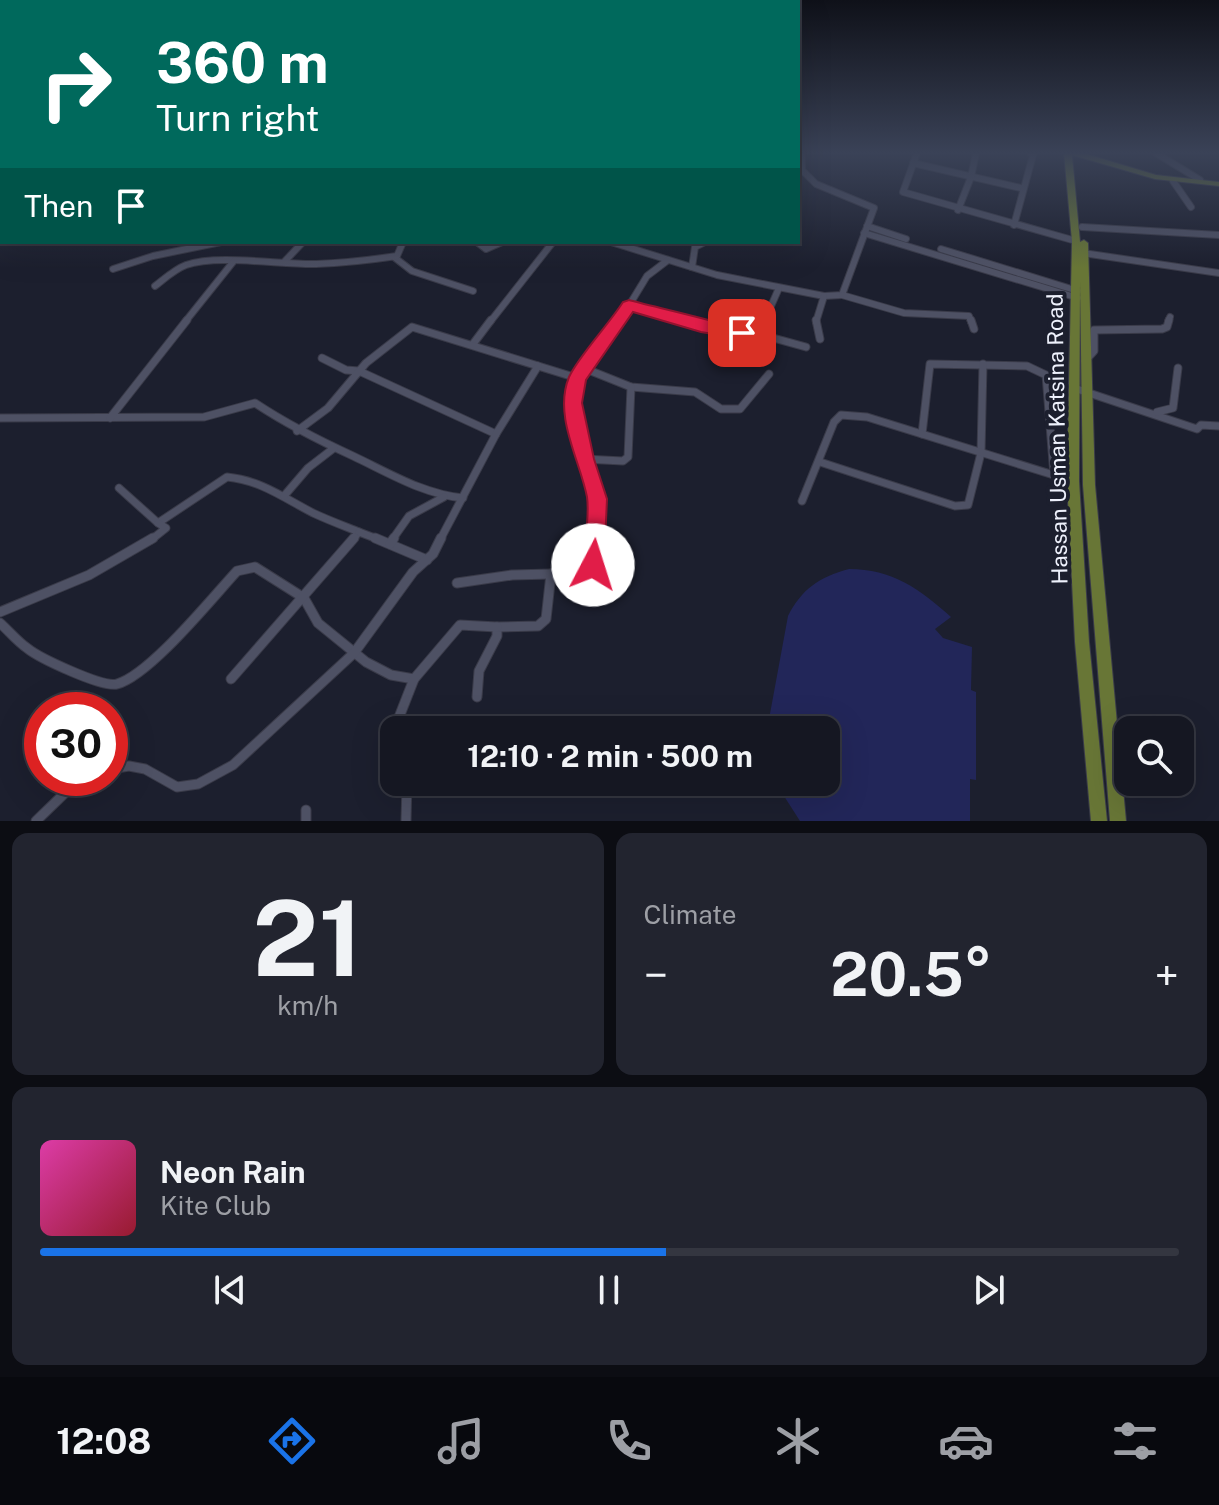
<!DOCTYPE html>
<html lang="en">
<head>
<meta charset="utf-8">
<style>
  :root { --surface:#151722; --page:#22242f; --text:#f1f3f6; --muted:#9d9fa5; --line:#343640; --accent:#1a73e8 }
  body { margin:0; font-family:"Public Sans",sans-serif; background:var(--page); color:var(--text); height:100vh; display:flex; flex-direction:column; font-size:30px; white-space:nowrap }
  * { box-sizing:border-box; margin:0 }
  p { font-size:26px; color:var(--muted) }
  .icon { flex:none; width:44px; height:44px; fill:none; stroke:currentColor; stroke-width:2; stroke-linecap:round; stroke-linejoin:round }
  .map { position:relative; height:821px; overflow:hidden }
  .side { display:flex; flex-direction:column; gap:12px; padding:12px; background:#0c0d13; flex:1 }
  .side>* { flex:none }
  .hud { position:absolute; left:0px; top:0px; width:800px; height:244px; box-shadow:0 8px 32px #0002,0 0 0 2px var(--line); background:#00695c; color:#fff; overflow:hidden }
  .controls { position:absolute; left:1114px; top:716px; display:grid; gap:16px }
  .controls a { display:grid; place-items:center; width:80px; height:80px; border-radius:16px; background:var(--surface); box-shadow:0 8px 32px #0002,0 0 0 2px var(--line); font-size:40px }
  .speed { position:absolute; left:24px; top:692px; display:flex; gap:16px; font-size:40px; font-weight:700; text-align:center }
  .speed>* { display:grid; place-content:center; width:104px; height:104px; border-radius:50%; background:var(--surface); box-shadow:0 8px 32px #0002,0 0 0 2px var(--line); line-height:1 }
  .speed .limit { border:12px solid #d22; background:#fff; color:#111 }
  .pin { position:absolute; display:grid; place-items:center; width:68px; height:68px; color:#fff; margin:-34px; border-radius:16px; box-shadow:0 4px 12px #0006 }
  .me { position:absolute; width:88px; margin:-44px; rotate:5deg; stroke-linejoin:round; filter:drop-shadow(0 0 6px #0008) }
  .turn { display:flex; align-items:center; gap:28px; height:168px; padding:0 24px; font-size:36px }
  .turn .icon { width:104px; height:104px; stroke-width:2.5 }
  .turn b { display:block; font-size:56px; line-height:68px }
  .then { display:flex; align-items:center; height:76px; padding:0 24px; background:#0003; gap:16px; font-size:30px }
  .big { font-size:60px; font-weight:700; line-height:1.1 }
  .side .card { flex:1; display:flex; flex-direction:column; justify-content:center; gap:12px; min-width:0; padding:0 28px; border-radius:16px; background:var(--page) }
  .side .dial { align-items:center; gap:0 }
  .dial b { font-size:104px; line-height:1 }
  .song { display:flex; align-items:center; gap:24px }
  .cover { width:96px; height:96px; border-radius:12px; background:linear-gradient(135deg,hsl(320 70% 55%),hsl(350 70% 35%)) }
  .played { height:8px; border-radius:4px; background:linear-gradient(90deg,var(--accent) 55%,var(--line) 55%) }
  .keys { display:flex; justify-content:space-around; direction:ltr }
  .heat { display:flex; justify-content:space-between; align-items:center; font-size:44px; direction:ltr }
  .side .tiles { flex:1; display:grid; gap:12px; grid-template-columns:1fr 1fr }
  .card:last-child { grid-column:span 2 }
  .trip { position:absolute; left:380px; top:716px; width:460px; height:80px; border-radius:16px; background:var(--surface); box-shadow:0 8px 32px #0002,0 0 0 2px var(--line); font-weight:700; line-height:80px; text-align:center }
  .menu { display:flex; height:128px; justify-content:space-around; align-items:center; background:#08090e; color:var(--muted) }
  .menu .icon { width:56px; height:56px }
  .menu .selected { color:var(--accent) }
  .menu b { font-size:36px; color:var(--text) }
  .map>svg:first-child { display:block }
</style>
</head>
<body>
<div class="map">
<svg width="1219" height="821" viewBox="0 0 1219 821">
  <rect width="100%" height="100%" fill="#1c1f2e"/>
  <path fill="#222659" d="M 849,569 C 892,569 920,589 951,617 L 935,629 L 943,638 L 972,647 L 971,690 L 976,692 L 976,780 L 970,779 L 970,821 L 800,821 L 775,782 L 826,782 L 826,730 L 767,730 L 788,616 C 802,589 819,577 849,569 Z"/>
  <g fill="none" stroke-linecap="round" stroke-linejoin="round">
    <g stroke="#3a3b49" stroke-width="8">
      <g id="street-far2">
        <path d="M 917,153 L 903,192 L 1076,241"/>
        <path d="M 1156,153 L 1200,180"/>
        <path d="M 913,163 L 1021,188"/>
        <path d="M 1173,181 L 1191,207"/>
        <path d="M 958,210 L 971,177 L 976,153"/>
        <path d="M 1014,225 L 1033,155 L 1030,153"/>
        <path d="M 867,226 L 906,239"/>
        <path d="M 1082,227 L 1219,235"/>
        <path d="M 864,233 L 1078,298"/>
        <path d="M 477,242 L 486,249 L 502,242"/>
        <path d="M 611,242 L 717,275 L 824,296 L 842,295 L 874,208 L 816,184 L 802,170 L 802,153"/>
        <path d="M 941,249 L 1078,291"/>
        <path d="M 1083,253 L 1219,273"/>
        <path d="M 394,257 L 412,271 L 473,291"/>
        <path d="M 285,261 L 303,242"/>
        <path d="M 692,267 L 695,247 L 705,242"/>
        <path d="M 113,269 L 153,256 L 221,242"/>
        <path d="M 155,286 C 164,279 175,269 186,265 C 217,254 282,265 316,264 C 343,263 370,260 397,256 L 403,242"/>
        <path d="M 842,295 L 904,313 L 969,316 L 971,322"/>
        <path d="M 629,306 L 688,322"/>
        <path d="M 185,322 L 233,262"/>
        <path d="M 490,322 L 553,242"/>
        <path d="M 619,322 L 647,276 L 668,260"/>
        <path d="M 764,322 L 779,288"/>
        <path d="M 816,322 L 824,296"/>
        <path d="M 1168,322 L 1170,317"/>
      </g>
    </g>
    <g stroke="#3a3b49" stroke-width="9">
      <g id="street-far1">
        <path d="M 681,320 L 766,336 L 806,347"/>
        <path d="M 816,320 L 820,339"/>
        <path d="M 971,320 L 974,329"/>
        <path d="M 758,336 L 765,320"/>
        <path d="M 473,344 L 491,320"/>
        <path d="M 322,358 L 346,370 L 359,371 L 496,434"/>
        <path d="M 1085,361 L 1094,351 L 1094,330 L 1162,329 L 1167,327 L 1169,320"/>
        <path d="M 586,369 L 631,387 L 695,392 L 721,409 L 740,409 L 769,374"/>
        <path d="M 1074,388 L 1197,429 L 1201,425 L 1219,426"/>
        <path d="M 1157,412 L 1173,408 L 1178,368"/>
        <path d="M 0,418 L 204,417 L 255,403 C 288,425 318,440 353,456 C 389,473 423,494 463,498"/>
        <path d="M 110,418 L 187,320"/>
        <path d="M 297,431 L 328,408 L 366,363 L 412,327 L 577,378"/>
        <path d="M 922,434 L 930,364 L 1027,366 L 1046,375 L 1054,475"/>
        <path d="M 584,459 L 623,461 L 628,457 L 631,387"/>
        <path d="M 820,462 L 955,506 L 968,505 L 981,453 L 983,364"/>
        <path d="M 119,488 L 158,523 L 227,477 C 260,480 284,498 313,513 C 328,520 344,526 359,532 L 352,540"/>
        <path d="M 284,496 L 308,468 L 334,448"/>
        <path d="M 802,501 L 834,422 L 841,415 L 867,417 L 1073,481"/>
        <path d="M 359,532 L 380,540"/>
        <path d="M 151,540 L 166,528 L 158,523"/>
        <path d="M 392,540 L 409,516 L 444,497"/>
        <path d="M 440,540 L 496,434 L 538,366"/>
        <path d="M 596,540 L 597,497 L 576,426 L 573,396 L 579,375 L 620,320"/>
      </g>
    </g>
    <g stroke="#3a3b49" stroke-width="11">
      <g id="street">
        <path d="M 375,538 L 427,560"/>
        <path d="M 390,544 L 394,538"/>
        <path d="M 457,583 L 512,575 L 551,574"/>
        <path d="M 0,612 L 89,575 L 153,538"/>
        <path d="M 0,623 C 9,631 17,641 27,648 C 39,658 103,688 117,684 C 150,675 212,598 237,571 L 255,567 L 304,598 L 318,623 L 366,662 L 391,675 L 414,679"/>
        <path d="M 231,679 L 354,538"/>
        <path d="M 477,697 L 479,671 L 497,636 L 497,627 L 538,626 L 546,619 L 551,574 L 593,565 L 597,538"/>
        <path d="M 394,730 L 414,679 L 460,625 L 497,627"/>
        <path d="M 110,769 L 129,766 L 145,769 L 177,787 L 198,784 L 233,765 L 354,653 L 413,572 L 433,554 L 441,538"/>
        <path d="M 306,810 L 306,821"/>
        <path d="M 36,821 L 67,791 L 88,778"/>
        <path d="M 406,821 L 407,782"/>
      </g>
    </g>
    <g stroke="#3a3b49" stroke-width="2">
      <path id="primary" d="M 1064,153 L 1083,153 L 1156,175 L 1219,182 L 1219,186 L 1155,179 L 1072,155 L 1080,242 L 1084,240 L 1088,243 L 1095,485 L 1126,821 L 1110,821 L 1083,485 L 1080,282 L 1079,481 L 1089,642 L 1107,821 L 1091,821 L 1075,642 L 1067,481 L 1072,241 Z"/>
    </g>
    <use href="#street-far2" stroke="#4e5164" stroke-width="6"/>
    <use href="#street-far1" stroke="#4e5164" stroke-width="7"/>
    <use href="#street" stroke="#4e5164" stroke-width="9"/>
    <use href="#primary" fill="#687636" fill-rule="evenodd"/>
  </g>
  <linearGradient id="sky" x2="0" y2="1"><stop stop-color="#0f1119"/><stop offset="0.57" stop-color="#3a4257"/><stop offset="1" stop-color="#3a4257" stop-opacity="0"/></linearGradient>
  <rect width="1219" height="268" fill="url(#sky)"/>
  <path fill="#e11d48" stroke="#92132f" stroke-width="2" d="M 629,300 C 646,305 745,327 750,333 L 742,339 L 701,332 L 633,312 L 586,380 L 582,403 L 594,459 L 607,499 L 604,565 L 601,572 L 593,575 L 586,572 L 583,565 C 584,544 590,518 587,497 C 580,460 553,416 569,377 C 578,357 609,324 623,302 Z"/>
  <g text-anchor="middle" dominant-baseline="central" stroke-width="8" stroke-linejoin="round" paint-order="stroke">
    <g font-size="22" fill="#eef1fc" stroke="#1c1f2e">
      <text transform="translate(1057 439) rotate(-91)">Hassan Usman Katsina Road</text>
    </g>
  </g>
</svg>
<div class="controls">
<a><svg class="icon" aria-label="search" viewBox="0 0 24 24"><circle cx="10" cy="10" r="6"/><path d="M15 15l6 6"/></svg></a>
</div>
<div class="speed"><div class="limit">30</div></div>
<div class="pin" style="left:742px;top:333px;background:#d93025"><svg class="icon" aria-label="arrive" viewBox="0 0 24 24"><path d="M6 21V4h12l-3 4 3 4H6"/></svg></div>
<svg class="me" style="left:593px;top:565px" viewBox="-20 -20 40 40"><circle r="19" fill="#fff"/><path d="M0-13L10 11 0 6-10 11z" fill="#e11d48"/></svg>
<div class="trip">12:10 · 2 min · 500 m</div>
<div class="hud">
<div class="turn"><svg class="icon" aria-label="right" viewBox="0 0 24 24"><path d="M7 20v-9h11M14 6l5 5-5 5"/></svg><div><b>360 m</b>Turn right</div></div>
<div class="then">Then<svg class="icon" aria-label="arrive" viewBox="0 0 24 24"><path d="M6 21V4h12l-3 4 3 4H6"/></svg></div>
</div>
</div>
<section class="side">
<div class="tiles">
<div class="card dial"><b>21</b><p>km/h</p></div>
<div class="card"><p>Climate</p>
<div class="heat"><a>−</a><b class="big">20.5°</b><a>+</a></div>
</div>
<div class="card">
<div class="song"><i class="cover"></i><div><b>Neon Rain</b><p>Kite Club</p></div></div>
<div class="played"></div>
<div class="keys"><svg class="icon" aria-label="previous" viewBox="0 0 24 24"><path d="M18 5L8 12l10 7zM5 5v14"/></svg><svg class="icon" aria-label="pause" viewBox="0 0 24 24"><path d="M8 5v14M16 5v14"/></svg><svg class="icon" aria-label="next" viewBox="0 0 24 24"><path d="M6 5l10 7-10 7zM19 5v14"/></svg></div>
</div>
</div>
</section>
<nav class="menu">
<b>12:08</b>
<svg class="icon selected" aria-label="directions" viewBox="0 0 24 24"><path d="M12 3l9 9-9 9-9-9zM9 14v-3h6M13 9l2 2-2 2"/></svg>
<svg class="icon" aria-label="music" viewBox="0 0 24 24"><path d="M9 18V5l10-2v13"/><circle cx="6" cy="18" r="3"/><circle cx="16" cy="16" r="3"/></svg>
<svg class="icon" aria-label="phone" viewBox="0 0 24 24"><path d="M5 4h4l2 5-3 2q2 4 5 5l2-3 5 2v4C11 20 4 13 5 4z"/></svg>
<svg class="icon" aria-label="climate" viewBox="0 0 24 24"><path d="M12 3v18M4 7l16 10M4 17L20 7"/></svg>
<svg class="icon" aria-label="car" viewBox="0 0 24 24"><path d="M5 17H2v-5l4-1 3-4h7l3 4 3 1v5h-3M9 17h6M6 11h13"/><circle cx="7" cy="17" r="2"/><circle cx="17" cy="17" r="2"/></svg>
<svg class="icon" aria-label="filters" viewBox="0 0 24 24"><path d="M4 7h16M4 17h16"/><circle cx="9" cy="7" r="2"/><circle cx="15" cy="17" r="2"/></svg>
</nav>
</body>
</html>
